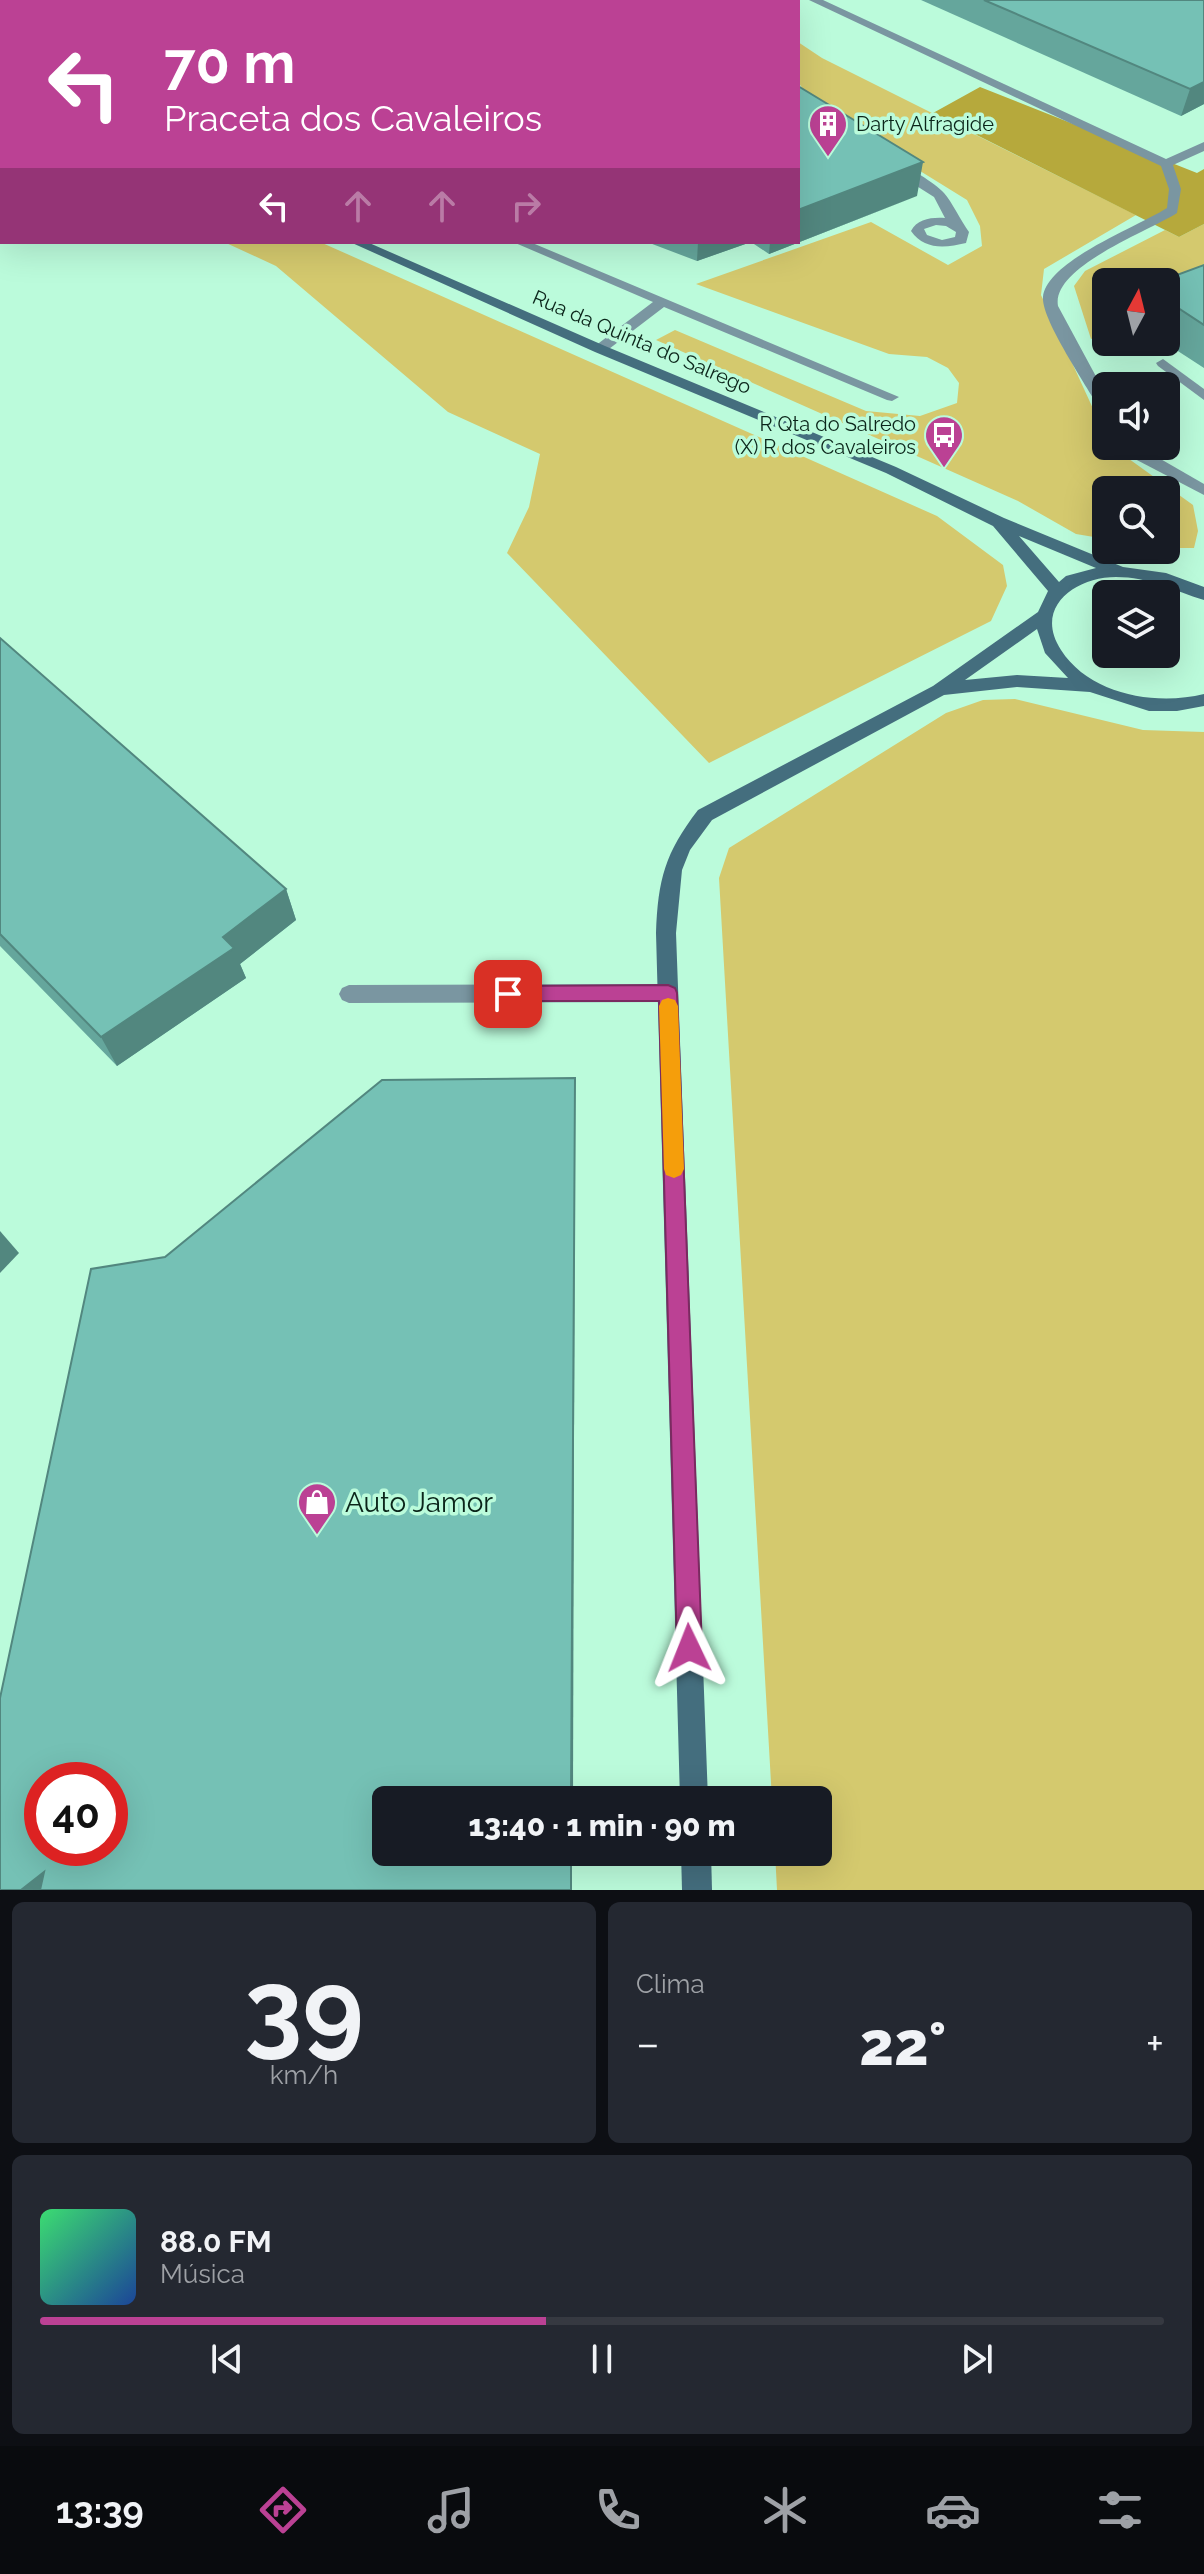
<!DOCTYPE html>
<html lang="pt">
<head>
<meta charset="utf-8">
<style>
  :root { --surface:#171b24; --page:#242831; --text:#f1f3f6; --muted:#9ea1a6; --line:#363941; --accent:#bb4194 }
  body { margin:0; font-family:Raleway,sans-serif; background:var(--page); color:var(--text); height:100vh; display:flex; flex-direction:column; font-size:30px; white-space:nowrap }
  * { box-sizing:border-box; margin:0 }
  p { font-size:26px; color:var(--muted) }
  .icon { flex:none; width:44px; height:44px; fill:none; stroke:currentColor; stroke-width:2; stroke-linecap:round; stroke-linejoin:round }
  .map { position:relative; height:1890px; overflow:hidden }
  .sheet { display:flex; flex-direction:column; gap:12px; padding:12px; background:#0d0f14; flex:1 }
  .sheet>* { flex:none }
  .guide { position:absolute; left:0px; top:0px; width:800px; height:244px; box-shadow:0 8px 32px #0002; background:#bb4194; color:#fff; overflow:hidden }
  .needle { width:52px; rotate:7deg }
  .tools { position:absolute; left:1092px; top:268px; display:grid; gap:16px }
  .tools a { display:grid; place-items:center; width:88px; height:88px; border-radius:12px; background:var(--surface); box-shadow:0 8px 32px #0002; font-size:40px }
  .speed { position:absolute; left:24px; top:1762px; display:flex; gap:16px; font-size:40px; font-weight:700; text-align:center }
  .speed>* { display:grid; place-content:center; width:104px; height:104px; border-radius:50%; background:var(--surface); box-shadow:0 8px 32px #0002; line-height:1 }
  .speed .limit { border:12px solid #d22; background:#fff; color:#111 }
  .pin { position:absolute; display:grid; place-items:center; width:68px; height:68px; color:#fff; margin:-34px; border-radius:16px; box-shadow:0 4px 12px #0006 }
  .me { position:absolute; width:88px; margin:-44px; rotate:358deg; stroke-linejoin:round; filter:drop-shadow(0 0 6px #0008) }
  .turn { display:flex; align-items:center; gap:28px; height:168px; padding:0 32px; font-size:36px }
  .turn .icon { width:104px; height:104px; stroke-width:2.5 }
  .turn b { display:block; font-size:56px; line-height:68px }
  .lanes { display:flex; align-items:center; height:76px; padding:0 32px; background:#0003; justify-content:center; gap:40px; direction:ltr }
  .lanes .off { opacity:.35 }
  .big { font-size:60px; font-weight:800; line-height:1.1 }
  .sheet .widget { flex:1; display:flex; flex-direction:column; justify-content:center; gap:12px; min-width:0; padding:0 28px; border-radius:12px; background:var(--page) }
  .sheet .dial { align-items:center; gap:0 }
  .dial b { font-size:104px; line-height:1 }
  .song { display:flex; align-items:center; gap:24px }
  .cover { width:96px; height:96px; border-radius:12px; background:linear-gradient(135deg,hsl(140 70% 55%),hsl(220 70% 35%)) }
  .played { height:8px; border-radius:4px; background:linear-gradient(90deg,var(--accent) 45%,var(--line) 45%) }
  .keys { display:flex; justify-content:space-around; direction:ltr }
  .heat { display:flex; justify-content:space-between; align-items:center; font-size:44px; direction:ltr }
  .sheet .tiles { flex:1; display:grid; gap:12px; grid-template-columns:1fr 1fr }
  .widget:last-child { grid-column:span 2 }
  .trip { position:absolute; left:372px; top:1786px; width:460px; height:80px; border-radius:12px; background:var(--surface); box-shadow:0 8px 32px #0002; font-weight:800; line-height:80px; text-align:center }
  .tabs { display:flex; height:128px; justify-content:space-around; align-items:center; background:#090b0e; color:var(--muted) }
  .tabs .icon { width:56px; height:56px }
  .tabs .on { color:var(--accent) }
  .tabs b { font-size:36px; color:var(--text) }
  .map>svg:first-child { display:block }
</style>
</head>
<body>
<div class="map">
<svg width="1204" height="1890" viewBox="0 0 1204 1890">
  <rect width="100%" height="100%" fill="#bbfbdb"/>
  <g fill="#d4c96e">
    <path d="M 798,42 L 822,58 L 1136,215 L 1044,269 L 1041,295 L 1106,437 L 1106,446 L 1111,446 L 1193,505 L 1198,531 L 1194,548 L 1166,548 L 1166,490 L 1106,490 L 1106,539 L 1076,534 L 1018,501 L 656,340 L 675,330 L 866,411 L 920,416 L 957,403 L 959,383 L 948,368 L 927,357 L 889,354 L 696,284 L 871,222 L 948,265 L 982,246 L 980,226 L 967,200 L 815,106 L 798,82 Z"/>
    <path d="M 1204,224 L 1204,294 L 1166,282 L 1106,282 L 1106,333 L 1091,339 L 1074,286 L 1085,271 L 1165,230 L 1179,237 Z"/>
    <path d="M 224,242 L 320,242 L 937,516 L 1003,565 L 1007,586 L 991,621 L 709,763 L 507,553 L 529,507 L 540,454 L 448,412 L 276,266 Z"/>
    <path d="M 1015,699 L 1143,730 L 1204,732 L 1204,1890 L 777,1890 L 775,1852 L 818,1852 L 818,1800 L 772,1800 L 719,878 L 729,848 L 946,713 L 983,700 Z"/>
  </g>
  <path fill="#b6a93c" d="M 980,87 L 1197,173 L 1204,169 L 1204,224 L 1179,237 L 933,113 Z"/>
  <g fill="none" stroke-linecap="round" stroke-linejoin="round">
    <g fill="#7a96a1" fill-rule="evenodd">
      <path d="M 384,0 L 396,0 L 397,2 L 385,2 Z"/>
      <path d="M 809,0 L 823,0 L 1166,159 L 1204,142 L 1204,151 L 1173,165 L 1181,189 L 1177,213 C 1149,231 1051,267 1058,306 L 1106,395 L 1106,412 L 1099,408 C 1087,386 1041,319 1043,297 C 1046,261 1139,226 1167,208 L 1169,189 L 1161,166 Z"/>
      <path d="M 893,165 C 906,164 935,183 944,193 C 952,202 961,221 969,232 L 966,243 C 945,248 924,250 911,231 C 917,219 932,217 945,218 L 934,197 L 893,171 ZM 936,225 L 946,226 L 956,232 L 955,237 L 942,240 L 927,235 L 924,229 Z"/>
      <path d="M 513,242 L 530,242 L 899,397 L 892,401 L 887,400 L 664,307 L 605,352 L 595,352 L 595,346 L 653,302 Z"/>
      <path d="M 1163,359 L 1204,389 L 1204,400 L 1158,366 L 1156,363 Z"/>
      <path d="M 1122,446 L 1138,446 L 1204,484 L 1204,495 L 1133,458 Z"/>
    </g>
    <path fill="#7a96a1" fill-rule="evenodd" d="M 668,984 L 675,987 L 678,993 L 675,999 L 668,1002 L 349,1003 L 342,1000 L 339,994 L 342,988 L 349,985 Z"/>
    <g fill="#446e7e" fill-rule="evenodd">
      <rect x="0" y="82" width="2" height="7"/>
      <path d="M 350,242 L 367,242 L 605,346 L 896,467 L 1004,518 L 1123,567 L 1166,573 L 1204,587 L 1204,600 C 1174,591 1149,577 1116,577 C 1076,577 1033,607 1061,650 C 1090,695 1156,706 1204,694 L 1204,706 L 1177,711 L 1149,711 L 1090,692 L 1017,687 L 944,695 L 712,820 L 690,850 L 682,870 L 676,933 L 708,1800 L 680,1800 L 656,933 C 658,879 665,853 698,810 L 933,686 L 1038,612 L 1048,591 L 993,526 L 886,473 L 595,352 ZM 1019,536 L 1096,568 L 1066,576 L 1059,582 ZM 1037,629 L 1045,653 L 1068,678 L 1017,675 L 965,680 Z"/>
      <path d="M 681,1852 L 711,1852 L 712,1890 L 682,1890 Z"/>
    </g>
  </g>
  <g fill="#65a69c">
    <path d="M 498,0 L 736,0 L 737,2 L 501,2 Z"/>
    <path d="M 921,0 L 1204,0 L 1204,104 L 1181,116 Z"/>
    <path d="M 917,196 L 769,254 L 751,242 L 697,261 L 647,242 L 798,242 Z"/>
    <path d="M 1204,265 L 1204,368 L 1164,342 L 1166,342 L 1166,282 Z"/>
    <path d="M 0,638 L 286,889 L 296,920 L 240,964 L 246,978 L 117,1066 L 0,946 Z"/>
  </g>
  <g fill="#52877f">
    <path d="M 1204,82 L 1204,104 L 1181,116 L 1190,89 Z"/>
    <path d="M 923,162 L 917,196 L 769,254 L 770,242 L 798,242 L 798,210 Z"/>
    <path d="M 698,242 L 751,242 L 697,261 Z"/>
    <path d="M 286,889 L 296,920 L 240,964 L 246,978 L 117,1066 L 101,1037 L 223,937 Z"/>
    <path d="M 575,1078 L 573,1800 L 571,1800 Z"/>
    <path d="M 0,1231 L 19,1253 L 0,1273 Z"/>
    <rect x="571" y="1852" width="1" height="38"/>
    <path d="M 44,1872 L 49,1890 L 21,1890 Z"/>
  </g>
  <g fill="#75c1b5" stroke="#52877f" stroke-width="2" fill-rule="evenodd">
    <path d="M 181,0 L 276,0 L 278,2 L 173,2 Z"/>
    <path d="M 543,0 L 736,0 L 737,2 L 546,2 Z"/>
    <path d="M 984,0 L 1204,0 L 1204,82 L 1190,89 Z"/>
    <path d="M 798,86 L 923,162 L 798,210 Z"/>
    <path d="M 1204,265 L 1204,325 L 1166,300 L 1166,282 L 1158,282 Z"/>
    <path d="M 0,638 L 286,889 L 223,937 L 234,948 L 101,1037 L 0,934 Z"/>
    <path d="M 575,1078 L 571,1800 L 386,1800 L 386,1852 L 571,1852 L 571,1890 L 40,1890 L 44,1872 L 21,1890 L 0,1890 L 0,1698 L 91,1269 L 165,1257 L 382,1080 ZM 42,1780 L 110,1780 L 110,1848 L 42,1848 Z"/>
  </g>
  <path fill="#bb4194" stroke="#7a2a60" stroke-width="2" d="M 668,985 L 675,988 L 677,993 L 702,1648 L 698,1657 L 689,1660 L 680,1657 L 677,1648 L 659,1001 L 508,1001 L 502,999 L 499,994 L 502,988 L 508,986 Z"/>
  <path fill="#f59e0b" d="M 668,998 L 675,1000 L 678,1006 L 684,1169 L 681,1175 L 674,1178 L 666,1175 L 664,1169 L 659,1006 L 662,1000 Z"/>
  <defs>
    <g id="building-pin" transform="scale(2)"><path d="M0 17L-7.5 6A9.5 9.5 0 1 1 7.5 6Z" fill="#bb4194" stroke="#bbfbdb"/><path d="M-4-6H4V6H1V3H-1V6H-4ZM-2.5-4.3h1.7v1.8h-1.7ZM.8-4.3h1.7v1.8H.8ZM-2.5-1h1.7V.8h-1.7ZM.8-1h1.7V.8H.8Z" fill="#fff"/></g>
    <g id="bus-pin" transform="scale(2)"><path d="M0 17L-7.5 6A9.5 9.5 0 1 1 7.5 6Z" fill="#bb4194" stroke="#bbfbdb"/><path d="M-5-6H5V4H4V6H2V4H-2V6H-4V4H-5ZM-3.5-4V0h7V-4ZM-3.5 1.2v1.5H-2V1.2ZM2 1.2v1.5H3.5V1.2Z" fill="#fff"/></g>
    <g id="shop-pin" transform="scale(2)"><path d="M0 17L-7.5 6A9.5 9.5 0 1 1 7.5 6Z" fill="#bb4194" stroke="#bbfbdb"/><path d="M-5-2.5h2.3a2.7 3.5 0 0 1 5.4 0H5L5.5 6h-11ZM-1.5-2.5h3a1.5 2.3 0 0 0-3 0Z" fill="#fff"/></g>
  </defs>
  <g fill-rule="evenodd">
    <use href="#building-pin" x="828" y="124"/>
    <use href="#bus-pin" x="944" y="435"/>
    <use href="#shop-pin" x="317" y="1502"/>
  </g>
  <g text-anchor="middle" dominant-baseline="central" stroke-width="7" stroke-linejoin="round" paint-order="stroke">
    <g font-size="20" fill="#0b251a" stroke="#bbfbdb" text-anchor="start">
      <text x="856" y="124">Darty Alfragide</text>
      <text x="916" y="424" text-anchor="end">R Qta do Salredo<tspan x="916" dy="23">(X) R dos Cavaleiros</tspan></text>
    </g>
    <g font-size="20" fill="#0b251a" stroke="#bbfbdb">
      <text transform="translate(642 342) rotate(23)">Rua da Quinta do Salrego</text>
    </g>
    <g font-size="28" fill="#0b251a" stroke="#bbfbdb" text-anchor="start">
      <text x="345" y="1502">Auto Jamor</text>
    </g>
  </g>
</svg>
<div class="tools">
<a><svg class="needle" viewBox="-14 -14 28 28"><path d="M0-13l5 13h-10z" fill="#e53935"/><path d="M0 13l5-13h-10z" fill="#9ea1a6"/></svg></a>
<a><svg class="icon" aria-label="sound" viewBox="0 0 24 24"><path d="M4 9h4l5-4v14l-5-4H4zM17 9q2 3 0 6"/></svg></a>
<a><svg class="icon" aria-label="search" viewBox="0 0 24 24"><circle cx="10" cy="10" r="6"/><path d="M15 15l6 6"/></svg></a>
<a><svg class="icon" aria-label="layers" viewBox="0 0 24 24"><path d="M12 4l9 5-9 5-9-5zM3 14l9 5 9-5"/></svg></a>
</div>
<div class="speed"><div class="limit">40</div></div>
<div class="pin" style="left:508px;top:994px;background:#d93025"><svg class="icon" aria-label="arrive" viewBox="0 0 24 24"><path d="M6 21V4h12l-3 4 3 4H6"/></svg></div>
<svg class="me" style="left:689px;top:1648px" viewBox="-20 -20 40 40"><path d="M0-17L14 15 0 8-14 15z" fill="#bb4194" stroke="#fff" stroke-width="4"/></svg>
<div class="trip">13:40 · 1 min · 90 m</div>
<div class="guide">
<div class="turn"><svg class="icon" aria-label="left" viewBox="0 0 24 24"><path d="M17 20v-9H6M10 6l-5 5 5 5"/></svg><div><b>70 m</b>Praceta dos Cavaleiros</div></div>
<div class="lanes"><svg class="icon" aria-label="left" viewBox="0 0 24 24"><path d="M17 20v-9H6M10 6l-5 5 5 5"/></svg><svg class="icon off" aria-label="ahead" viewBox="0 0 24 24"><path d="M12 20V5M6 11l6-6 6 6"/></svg><svg class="icon off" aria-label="ahead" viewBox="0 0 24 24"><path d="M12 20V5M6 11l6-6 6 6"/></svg><svg class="icon off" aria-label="right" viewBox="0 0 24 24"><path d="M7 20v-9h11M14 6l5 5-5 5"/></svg></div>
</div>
</div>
<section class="sheet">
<div class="tiles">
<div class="widget dial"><b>39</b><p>km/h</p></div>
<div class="widget"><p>Clima</p>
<div class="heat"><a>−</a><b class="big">22°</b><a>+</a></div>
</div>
<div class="widget">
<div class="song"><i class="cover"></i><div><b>88.0 FM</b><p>Música</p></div></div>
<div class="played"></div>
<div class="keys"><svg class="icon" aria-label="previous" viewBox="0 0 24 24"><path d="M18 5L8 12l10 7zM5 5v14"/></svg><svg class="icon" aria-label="pause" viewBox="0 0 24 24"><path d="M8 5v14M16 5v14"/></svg><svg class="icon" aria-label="next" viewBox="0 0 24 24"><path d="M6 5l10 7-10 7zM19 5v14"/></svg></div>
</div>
</div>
</section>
<nav class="tabs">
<b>13:39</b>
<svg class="icon on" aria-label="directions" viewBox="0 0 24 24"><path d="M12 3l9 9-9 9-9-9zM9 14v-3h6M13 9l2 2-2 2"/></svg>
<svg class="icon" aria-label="music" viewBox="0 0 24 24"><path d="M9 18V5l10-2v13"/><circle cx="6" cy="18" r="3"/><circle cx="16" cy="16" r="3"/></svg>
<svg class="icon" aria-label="phone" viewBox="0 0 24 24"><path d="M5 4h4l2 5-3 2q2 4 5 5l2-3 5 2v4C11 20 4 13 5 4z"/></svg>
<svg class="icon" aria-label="climate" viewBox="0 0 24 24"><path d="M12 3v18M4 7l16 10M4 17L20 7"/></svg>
<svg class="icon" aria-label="car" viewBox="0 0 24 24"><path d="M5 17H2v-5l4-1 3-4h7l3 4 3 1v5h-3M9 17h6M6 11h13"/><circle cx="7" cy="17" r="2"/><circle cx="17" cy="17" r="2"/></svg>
<svg class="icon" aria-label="filters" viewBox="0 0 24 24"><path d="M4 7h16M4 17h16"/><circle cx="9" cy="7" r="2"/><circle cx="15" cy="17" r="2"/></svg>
</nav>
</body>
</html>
